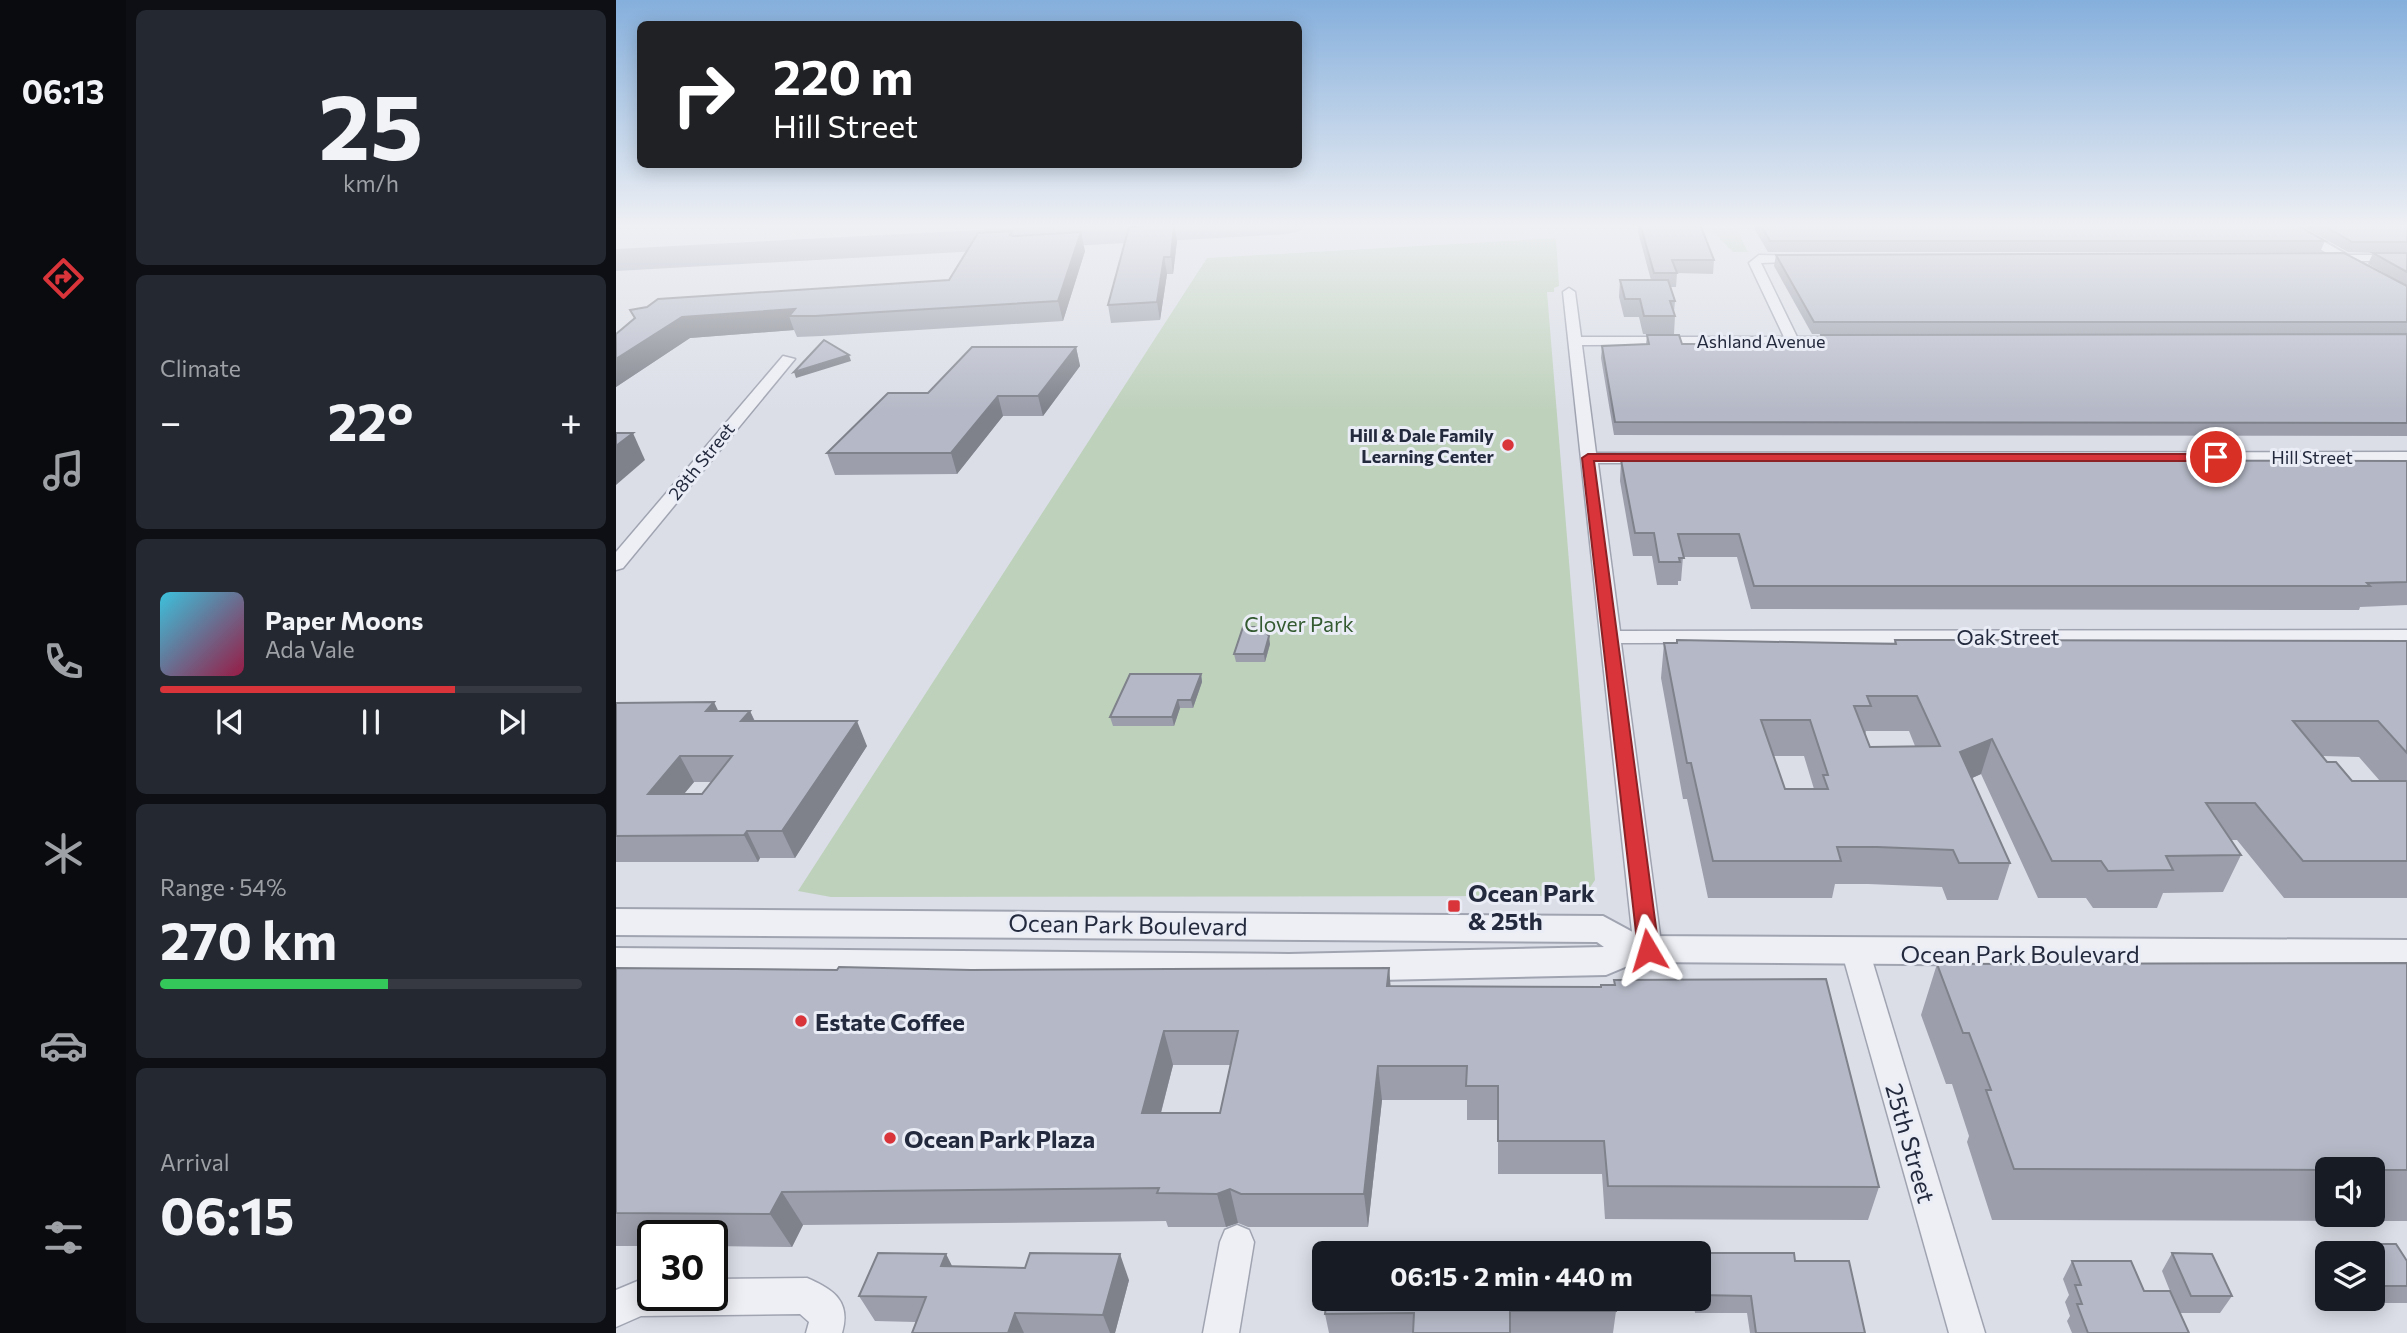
<!DOCTYPE html>
<html lang="en">
<head>
<meta charset="utf-8">
<style>
  :root { --surface:#171b24; --page:#242831; --text:#f1f3f6; --muted:#9ea1a6; --line:#363941; --accent:#d83439 }
  body { margin:0; font-family:Commissioner,sans-serif; background:var(--page); color:var(--text); height:100vh; display:flex; flex-direction:column; font-size:26px; white-space:nowrap }
  * { box-sizing:border-box; margin:0 }
  p { font-size:23px; color:var(--muted) }
  .icon { flex:none; width:38px; height:38px; fill:none; stroke:currentColor; stroke-width:2; stroke-linecap:round; stroke-linejoin:round }
  .map { position:relative; flex:1; overflow:hidden }
  .drawer { display:flex; flex-direction:column; gap:10px; padding:10px; background:#0d0f14; width:490px }
  .drawer>* { flex:none }
  .top-card { position:absolute; left:21px; top:21px; width:665px; height:147px; border-radius:10px; box-shadow:0 4px 18px #0003; background:#202124; color:#fff; overflow:hidden }
  .controls { position:absolute; left:1699px; top:1157px; display:grid; gap:14px }
  .controls a { display:grid; place-items:center; width:70px; height:70px; border-radius:10px; background:var(--surface); box-shadow:0 4px 18px #0003; font-size:35px }
  .speed { position:absolute; left:21px; top:1220px; display:flex; gap:14px; font-size:35px; font-weight:700; text-align:center }
  .speed>* { display:grid; place-content:center; width:91px; height:91px; border-radius:50%; background:var(--surface); box-shadow:0 4px 18px #0003; line-height:1 }
  .speed .limit { border:4px solid #111; border-radius:10px; background:#fff; color:#111 }
  .pin { position:absolute; display:grid; place-items:center; width:60px; height:60px; color:#fff; margin:-30px; border:4px solid #fff; border-radius:50%; box-shadow:0 2px 7px #0007 }
  .me { position:absolute; width:77px; margin:-38px; rotate:353deg; stroke-linejoin:round; filter:drop-shadow(0 0 5px #0008) }
  .turn { display:flex; align-items:center; gap:24px; height:147px; padding:0 21px; font-size:32px }
  .turn .icon { width:91px; height:91px; stroke-width:2.5 }
  .turn b { display:block; font-size:49px; line-height:60px }
  .big { font-size:52px; font-weight:700; line-height:1.1 }
  .drawer .card { flex:1; display:flex; flex-direction:column; justify-content:center; gap:10px; min-width:0; padding:0 24px; border-radius:10px; background:var(--page) }
  .drawer .dial { align-items:center; gap:0 }
  .dial b { font-size:91px; line-height:1 }
  .song { display:flex; align-items:center; gap:21px }
  .cover { width:84px; height:84px; border-radius:10px; background:linear-gradient(135deg,hsl(190 70% 55%),hsl(340 70% 35%)) }
  .played { height:7px; border-radius:4px; background:linear-gradient(90deg,var(--accent) 70%,var(--line) 70%) }
  .keys { display:flex; justify-content:space-around; direction:ltr }
  .heat { display:flex; justify-content:space-between; align-items:center; font-size:38px; direction:ltr }
  .charge { height:10px; border-radius:5px; background:linear-gradient(90deg,#34c759 54%,var(--line) 0) }
  .trip { position:absolute; left:696px; top:1241px; width:399px; height:70px; border-radius:10px; background:var(--surface); box-shadow:0 4px 18px #0003; font-weight:700; line-height:70px; text-align:center }
  main { display:flex; flex:1; min-height:0 }
  .tabs { display:flex; flex-direction:column; width:126px; justify-content:space-around; align-items:center; background:#090b0e; color:var(--muted) }
  .tabs .icon { width:49px; height:49px }
  .tabs .selected { color:var(--accent) }
  .tabs b { font-size:32px; color:var(--text) }
  .map>svg:first-child { display:block }
</style>
</head>
<body>
<main>
<nav class="tabs">
<b>06:13</b>
<svg class="icon selected" aria-label="directions" viewBox="0 0 24 24"><path d="M12 3l9 9-9 9-9-9zM9 14v-3h6M13 9l2 2-2 2"/></svg>
<svg class="icon" aria-label="music" viewBox="0 0 24 24"><path d="M9 18V5l10-2v13"/><circle cx="6" cy="18" r="3"/><circle cx="16" cy="16" r="3"/></svg>
<svg class="icon" aria-label="phone" viewBox="0 0 24 24"><path d="M5 4h4l2 5-3 2q2 4 5 5l2-3 5 2v4C11 20 4 13 5 4z"/></svg>
<svg class="icon" aria-label="climate" viewBox="0 0 24 24"><path d="M12 3v18M4 7l16 10M4 17L20 7"/></svg>
<svg class="icon" aria-label="car" viewBox="0 0 24 24"><path d="M5 17H2v-5l4-1 3-4h7l3 4 3 1v5h-3M9 17h6M6 11h13"/><circle cx="7" cy="17" r="2"/><circle cx="17" cy="17" r="2"/></svg>
<svg class="icon" aria-label="filters" viewBox="0 0 24 24"><path d="M4 7h16M4 17h16"/><circle cx="9" cy="7" r="2"/><circle cx="15" cy="17" r="2"/></svg>
</nav>
<section class="drawer">
<div class="card dial"><b>25</b><p>km/h</p></div>
<div class="card"><p>Climate</p>
<div class="heat"><a>−</a><b class="big">22°</b><a>+</a></div>
</div>
<div class="card">
<div class="song"><i class="cover"></i><div><b>Paper Moons</b><p>Ada Vale</p></div></div>
<div class="played"></div>
<div class="keys"><svg class="icon" aria-label="previous" viewBox="0 0 24 24"><path d="M18 5L8 12l10 7zM5 5v14"/></svg><svg class="icon" aria-label="pause" viewBox="0 0 24 24"><path d="M8 5v14M16 5v14"/></svg><svg class="icon" aria-label="next" viewBox="0 0 24 24"><path d="M6 5l10 7-10 7zM19 5v14"/></svg></div>
</div>
<div class="card"><p>Range · 54%</p><b class="big">270 km</b><div class="charge"></div></div>
<div class="card"><p>Arrival</p><b class="big">06:15</b></div>
</section>
<div class="map">
<svg width="1791" height="1333" viewBox="0 0 1791 1333">
  <rect width="100%" height="100%" fill="#dbdee7"/>
  <g fill="#bed1bb">
    <path d="M 1096,224 L 1118,224 L 1132,252 L 1117,252 L 1094,229 Z"/>
    <path d="M 940,238 L 943,286 L 938,288 L 938,292 L 931,292 L 979,880 L 971,892 L 955,896 L 215,897 L 182,891 L 591,258 Z"/>
  </g>
  <g fill="none" stroke-linecap="round" stroke-linejoin="round">
    <path fill="#a7acbc" fill-rule="evenodd" d="M 477,224 L 689,224 L 684,231 L 672,234 L 0,271 L 0,249 Z"/>
    <g stroke="#a0a4b1" stroke-width="3">
      <g id="minor">
        <path d="M 1143,255 L 1193,256 L 1193,260 L 1189,261 L 1145,263 L 1181,337 L 1232,337 L 1239,341 L 1237,344 L 966,345 L 980,453 L 1791,452 L 1791,462 L 982,463 L 1004,631 L 1791,630 L 1791,642 L 1005,643 L 1046,950 L 1042,958 L 1032,961 L 1022,958 L 1018,950 L 947,292 L 953,288 L 959,292 L 965,337 L 1168,337 L 1133,263 Z"/>
        <path d="M 1791,255 L 1791,261 L 1711,261 L 1705,258 L 1711,255 Z"/>
        <path d="M 167,356 L 179,359 L 7,568 L 0,570 L 0,552 Z"/>
        <path d="M 1240,942 L 1250,945 L 1254,953 L 1369,1333 L 1333,1333 L 1226,953 L 1230,945 Z"/>
        <path d="M 621,1225 L 633,1230 L 638,1242 L 623,1333 L 587,1333 L 604,1242 L 609,1230 Z"/>
        <path d="M 191,1278 C 219,1290 235,1302 226,1333 L 190,1333 L 193,1322 L 184,1314 L 25,1316 L 0,1327 L 0,1290 L 24,1280 L 37,1280 L 37,1295 L 96,1295 L 96,1279 Z"/>
      </g>
    </g>
    <g stroke="#a0a4b1" stroke-width="4">
      <g id="tertiary">
        <path d="M 1661,224 L 1677,224 L 1791,289 L 1791,300 Z"/>
        <path d="M 0,909 L 987,916 L 1024,936 L 1791,940 L 1791,968 L 1021,962 L 990,975 L 673,982 L 0,976 L 0,948 L 673,954 L 988,947 L 981,942 L 0,935 Z"/>
      </g>
    </g>
    <use href="#minor" fill="#eeeff5" fill-rule="evenodd"/>
    <use href="#tertiary" fill="#eeeff5" fill-rule="evenodd"/>
  </g>
  <g fill="#9c9fab" fill-rule="evenodd">
    <path d="M 1023,224 L 1084,224 L 1098,260 L 1097,274 L 1061,273 L 1060,287 L 1054,287 L 1059,301 L 1058,312 L 1059,316 L 1058,334 L 1027,334 L 1023,317 L 1008,317 L 1003,297 L 1004,280 L 1035,280 L 1022,232 Z"/>
    <path d="M 1139,224 L 1679,224 L 1709,241 L 1704,252 L 1152,252 L 1138,228 Z"/>
    <path d="M 1690,224 L 1791,224 L 1791,286 L 1752,264 L 1757,253 L 1760,253 L 1732,252 L 1689,228 L 1690,225 Z"/>
    <path d="M 558,225 L 561,241 L 557,274 L 551,274 L 544,320 L 495,323 L 492,305 Z"/>
    <path d="M 396,231 L 398,236 L 469,251 L 447,321 L 206,336 L 181,337 L 178,330 L 74,338 L 0,387 L 0,334 L 18,318 L 14,310 L 31,307 L 333,280 Z"/>
    <path d="M 1160,255 L 1791,286 L 1791,334 L 1196,334 L 1158,266 Z"/>
    <path d="M 1791,334 L 1791,436 L 998,435 L 985,358 L 986,346 L 1030,344 L 1031,335 L 1066,344 L 1204,344 L 1205,335 Z"/>
    <path d="M 460,347 L 464,366 L 427,416 L 387,416 L 341,474 L 219,475 L 211,453 L 312,393 Z"/>
    <path d="M 1005,460 L 1791,461 L 1791,605 L 1744,607 L 1743,610 L 1135,609 L 1121,557 L 1067,557 L 1065,581 L 1062,581 L 1062,585 L 1041,585 L 1036,556 L 1017,556 L 1004,481 Z"/>
    <path d="M 1061,640 L 1278,644 L 1279,640 L 1791,641 L 1791,898 L 1668,898 L 1621,840 L 1615,840 L 1625,855 L 1607,892 L 1547,893 L 1541,908 L 1477,908 L 1470,898 L 1422,898 L 1365,774 L 1356,778 L 1394,863 L 1382,900 L 1331,900 L 1326,887 L 1252,884 L 1219,884 L 1216,898 L 1092,898 L 1071,799 L 1067,799 L 1045,678 L 1048,643 L 1061,643 ZM 1250,731 L 1293,731 L 1299,746 L 1254,747 L 1249,735 ZM 1157,756 L 1188,756 L 1198,789 L 1169,789 ZM 1707,756 L 1743,757 L 1764,781 L 1736,781 L 1711,762 Z"/>
    <path d="M 654,644 L 649,662 L 620,662 L 618,654 Z"/>
    <path d="M 585,674 L 586,682 L 577,708 L 564,708 L 558,726 L 497,726 L 494,717 Z"/>
    <path d="M 0,703 L 102,711 L 134,711 L 139,721 L 251,746 L 179,858 L 144,858 L 142,862 L 0,862 ZM 78,782 L 96,782 L 86,794 L 68,794 Z"/>
    <path d="M 1791,963 L 1791,1221 L 1376,1220 L 1351,1142 L 1353,1136 L 1336,1084 L 1330,1084 L 1305,1015 L 1321,964 ZM 1712,1169 L 1757,1169 L 1757,1214 L 1712,1214 Z"/>
    <path d="M 0,968 L 355,970 L 773,968 L 774,986 L 985,987 L 998,985 L 998,980 L 1263,1187 L 1252,1220 L 989,1219 L 986,1174 L 882,1174 L 882,1120 L 851,1120 L 851,1100 L 766,1100 L 752,1227 L 632,1227 L 622,1223 L 610,1227 L 552,1227 L 550,1221 L 187,1225 L 176,1247 L 96,1246 L 96,1236 L 37,1236 L 37,1246 L 0,1246 ZM 557,1065 L 615,1065 L 604,1113 L 545,1113 Z"/>
    <path d="M 1732,1244 L 1791,1261 L 1791,1303 L 1741,1303 L 1738,1298 L 1757,1298 L 1757,1253 L 1725,1253 Z"/>
    <path d="M 1083,1253 L 1179,1261 L 1249,1333 L 1134,1333 L 1131,1313 L 1079,1313 L 1077,1298 L 1083,1298 Z"/>
    <path d="M 1556,1253 L 1616,1296 L 1604,1313 L 1564,1313 L 1573,1333 L 1456,1333 L 1451,1321 L 1454,1316 L 1449,1302 L 1453,1295 L 1447,1279 L 1456,1261 L 1528,1291 L 1554,1291 L 1546,1271 Z"/>
    <path d="M 330,1254 L 336,1266 L 513,1280 L 499,1333 L 296,1333 L 300,1322 L 259,1321 L 243,1296 Z"/>
    <path d="M 711,1298 L 1000,1311 L 997,1333 L 713,1333 L 709,1314 Z"/>
  </g>
  <g fill="#7f828b">
    <path d="M 558,225 L 561,241 L 557,274 L 555,257 Z"/>
    <path d="M 465,232 L 469,251 L 447,321 L 442,301 Z"/>
    <path d="M 548,257 L 551,274 L 544,320 L 541,302 Z"/>
    <path d="M 179,309 L 173,316 L 178,330 L 74,338 L 0,387 L 0,359 L 66,317 Z"/>
    <path d="M 460,347 L 464,366 L 427,416 L 422,396 Z"/>
    <path d="M 233,355 L 235,361 L 180,378 L 178,372 Z"/>
    <path d="M 382,396 L 387,416 L 341,474 L 335,453 Z"/>
    <path d="M 17,433 L 29,460 L 0,485 L 0,446 Z"/>
    <path d="M 653,636 L 654,644 L 649,662 L 648,654 Z"/>
    <path d="M 585,674 L 586,682 L 577,708 L 575,700 Z"/>
    <path d="M 562,700 L 564,708 L 558,726 L 556,717 Z"/>
    <path d="M 98,702 L 110,727 L 90,711 Z"/>
    <path d="M 134,711 L 145,736 L 125,721 Z"/>
    <path d="M 241,721 L 251,746 L 179,858 L 166,831 Z"/>
    <path d="M 1376,739 L 1365,774 L 1334,788 L 1344,752 Z"/>
    <path d="M 64,756 L 78,782 L 46,820 L 32,794 Z"/>
    <path d="M 131,831 L 144,858 L 142,862 L 128,835 Z"/>
    <path d="M 773,968 L 776,1002 L 771,986 Z"/>
    <path d="M 548,1031 L 557,1065 L 536,1147 L 526,1113 Z"/>
    <path d="M 762,1066 L 766,1100 L 752,1227 L 748,1194 Z"/>
    <path d="M 614,1189 L 622,1223 L 610,1227 L 601,1194 Z"/>
    <path d="M 166,1192 L 187,1225 L 176,1247 L 154,1214 Z"/>
    <path d="M 330,1254 L 343,1280 L 325,1266 Z"/>
    <path d="M 504,1254 L 513,1280 L 499,1333 L 494,1333 L 487,1315 Z"/>
    <path d="M 399,1313 L 408,1333 L 392,1333 Z"/>
  </g>
  <g fill="#b5b9c7" stroke="#7f828b" stroke-width="2" fill-rule="evenodd">
    <path d="M 1024,224 L 1084,224 L 1098,260 L 1056,260 L 1061,273 L 1038,273 Z"/>
    <path d="M 1144,224 L 1679,224 L 1709,241 L 1154,241 Z"/>
    <path d="M 1705,224 L 1791,224 L 1791,242 L 1736,242 Z"/>
    <path d="M 558,225 L 555,257 L 548,257 L 541,302 L 492,305 L 513,227 Z"/>
    <path d="M 396,231 L 394,235 L 398,236 L 465,232 L 442,301 L 199,316 L 173,316 L 179,309 L 66,317 L 0,359 L 0,334 L 19,318 L 14,310 L 31,307 L 42,299 L 333,280 L 362,233 Z"/>
    <path d="M 1728,253 L 1791,286 L 1791,322 L 1198,322 L 1160,255 Z"/>
    <path d="M 1757,253 L 1791,253 L 1791,272 Z"/>
    <path d="M 1004,280 L 1052,280 L 1059,301 L 1054,301 L 1059,316 L 1028,316 L 1024,299 L 1009,299 Z"/>
    <path d="M 1791,334 L 1791,423 L 999,422 L 986,346 L 1033,344 L 1031,335 L 1063,335 L 1066,344 L 1207,344 L 1205,335 Z"/>
    <path d="M 208,340 L 233,355 L 178,372 Z"/>
    <path d="M 356,347 L 460,347 L 422,396 L 382,396 L 335,453 L 211,453 L 272,393 L 312,393 Z"/>
    <path d="M 0,433 L 17,433 L 0,446 Z"/>
    <path d="M 1005,460 L 1791,461 L 1791,582 L 1751,583 L 1754,586 L 1138,586 L 1123,534 L 1062,534 L 1068,558 L 1063,558 L 1064,562 L 1043,562 L 1038,533 L 1019,533 Z"/>
    <path d="M 627,627 L 645,627 L 653,636 L 648,654 L 618,654 Z"/>
    <path d="M 1061,640 L 1280,644 L 1279,640 L 1323,640 L 1791,641 L 1791,753 L 1762,721 L 1677,721 L 1711,762 L 1720,762 L 1736,781 L 1791,781 L 1791,861 L 1687,861 L 1639,803 L 1590,803 L 1625,855 L 1550,856 L 1557,870 L 1492,871 L 1485,861 L 1436,861 L 1376,739 L 1344,752 L 1394,863 L 1343,863 L 1337,850 L 1261,847 L 1221,847 L 1225,861 L 1097,861 L 1075,763 L 1071,763 L 1048,643 L 1061,643 ZM 1251,696 L 1301,696 L 1324,746 L 1254,747 L 1238,706 L 1255,706 ZM 1145,720 L 1194,720 L 1212,775 L 1207,775 L 1212,789 L 1169,789 Z"/>
    <path d="M 514,674 L 585,674 L 575,700 L 562,700 L 556,717 L 494,717 Z"/>
    <path d="M 98,702 L 90,711 L 134,711 L 125,721 L 241,721 L 166,831 L 131,831 L 128,835 L 0,836 L 0,703 ZM 64,756 L 116,756 L 86,794 L 32,794 Z"/>
    <path d="M 1791,963 L 1791,1170 L 1757,1170 L 1757,1169 L 1712,1169 L 1712,1170 L 1398,1169 L 1370,1090 L 1375,1090 L 1353,1033 L 1347,1033 L 1321,964 Z"/>
    <path d="M 223,967 L 355,970 L 773,968 L 771,986 L 985,987 L 985,985 L 999,985 L 998,980 L 1210,979 L 1263,1187 L 992,1186 L 988,1141 L 882,1141 L 882,1086 L 850,1086 L 851,1066 L 762,1066 L 748,1194 L 625,1194 L 614,1189 L 601,1194 L 541,1193 L 543,1188 L 166,1192 L 154,1214 L 0,1213 L 0,968 L 221,970 ZM 548,1031 L 622,1031 L 604,1113 L 526,1113 Z"/>
    <path d="M 1732,1244 L 1780,1244 L 1791,1261 L 1791,1286 L 1757,1286 L 1757,1253 L 1737,1253 Z"/>
    <path d="M 262,1253 L 330,1254 L 325,1266 L 409,1268 L 414,1253 L 504,1254 L 487,1315 L 399,1313 L 392,1333 L 296,1333 L 310,1297 L 243,1296 Z"/>
    <path d="M 1077,1253 L 1178,1253 L 1179,1261 L 1233,1261 L 1249,1333 L 1140,1333 L 1135,1296 L 1083,1295 L 1083,1253 Z"/>
    <path d="M 1556,1253 L 1596,1254 L 1616,1296 L 1575,1296 Z"/>
    <path d="M 1456,1261 L 1515,1261 L 1528,1291 L 1554,1291 L 1573,1333 L 1472,1333 L 1461,1304 L 1466,1304 L 1459,1285 L 1465,1285 Z"/>
    <path d="M 711,1298 L 999,1298 L 1000,1311 L 894,1311 L 894,1333 L 797,1333 L 798,1313 L 709,1314 Z"/>
  </g>
  <linearGradient id="sky" x2="0" y2="1"><stop stop-color="#85afdc"/><stop offset="0.55" stop-color="#eff0f4"/><stop offset="1" stop-color="#eff0f4" stop-opacity="0"/></linearGradient>
  <rect width="1791" height="411" fill="url(#sky)"/>
  <path fill="#d83439" stroke="#8c2225" stroke-width="2" d="M 972,454 L 1600,454 L 1606,457 L 1600,461 L 978,461 L 1043,950 L 1040,956 L 1025,956 L 1022,950 L 966,458 Z"/>
  <g fill="#d83439" stroke="#eaedf5" stroke-width="2.5">
    <circle cx="892" cy="445" r="7"/>
    <rect x="831" y="899" width="14" height="14" rx="3.5"/>
    <circle cx="185" cy="1021" r="7"/>
    <circle cx="274" cy="1138" r="7"/>
  </g>
  <g text-anchor="middle" dominant-baseline="central" stroke-width="6" stroke-linejoin="round" paint-order="stroke">
    <g font-size="18" fill="#242a3e" stroke="#eaedf5">
      <text x="1145" y="341">Ashland Avenue</text>
      <text x="1696" y="457">Hill Street</text>
      <text transform="translate(85 461) rotate(-51)">28th Street</text>
    </g>
    <g font-size="18" font-weight="bold" fill="#242a3e" stroke="#eaedf5" text-anchor="end">
      <text x="878" y="435">Hill &amp; Dale Family<tspan x="878" dy="21">Learning Center</tspan></text>
    </g>
    <g font-size="21" fill="#335a30" stroke="#eaedf5">
      <text x="683" y="623">Clover Park</text>
    </g>
    <g font-size="21" fill="#242a3e" stroke="#eaedf5">
      <text x="1392" y="636">Oak Street</text>
    </g>
    <g font-size="24" font-weight="bold" fill="#242a3e" stroke="#eaedf5" text-anchor="start">
      <text x="852" y="892">Ocean Park<tspan x="852" dy="28">&amp; 25th</tspan></text>
      <text x="199" y="1021">Estate Coffee</text>
      <text x="288" y="1138">Ocean Park Plaza</text>
    </g>
    <g font-size="24" fill="#242a3e" stroke="#eaedf5">
      <text transform="translate(512 924) rotate(1)">Ocean Park Boulevard</text>
      <text x="1404" y="953">Ocean Park Boulevard</text>
      <text transform="translate(1295 1143) rotate(74)">25th Street</text>
    </g>
  </g>
</svg>
<div class="controls">
<a><svg class="icon" aria-label="sound" viewBox="0 0 24 24"><path d="M4 9h4l5-4v14l-5-4H4zM17 9q2 3 0 6"/></svg></a>
<a><svg class="icon" aria-label="layers" viewBox="0 0 24 24"><path d="M12 4l9 5-9 5-9-5zM3 14l9 5 9-5"/></svg></a>
</div>
<div class="speed"><div class="limit">30</div></div>
<div class="pin" style="left:1600px;top:457px;background:#d93025"><svg class="icon" aria-label="arrive" viewBox="0 0 24 24"><path d="M6 21V4h12l-3 4 3 4H6"/></svg></div>
<svg class="me" style="left:1032px;top:950px" viewBox="-20 -20 40 40"><path d="M0-17L14 15 0 8-14 15z" fill="#d83439" stroke="#fff" stroke-width="4"/></svg>
<div class="trip">06:15 · 2 min · 440 m</div>
<div class="top-card">
<div class="turn"><svg class="icon" aria-label="right" viewBox="0 0 24 24"><path d="M7 20v-9h11M14 6l5 5-5 5"/></svg><div><b>220 m</b>Hill Street</div></div>
</div>
</div>
</main>
</body>
</html>
